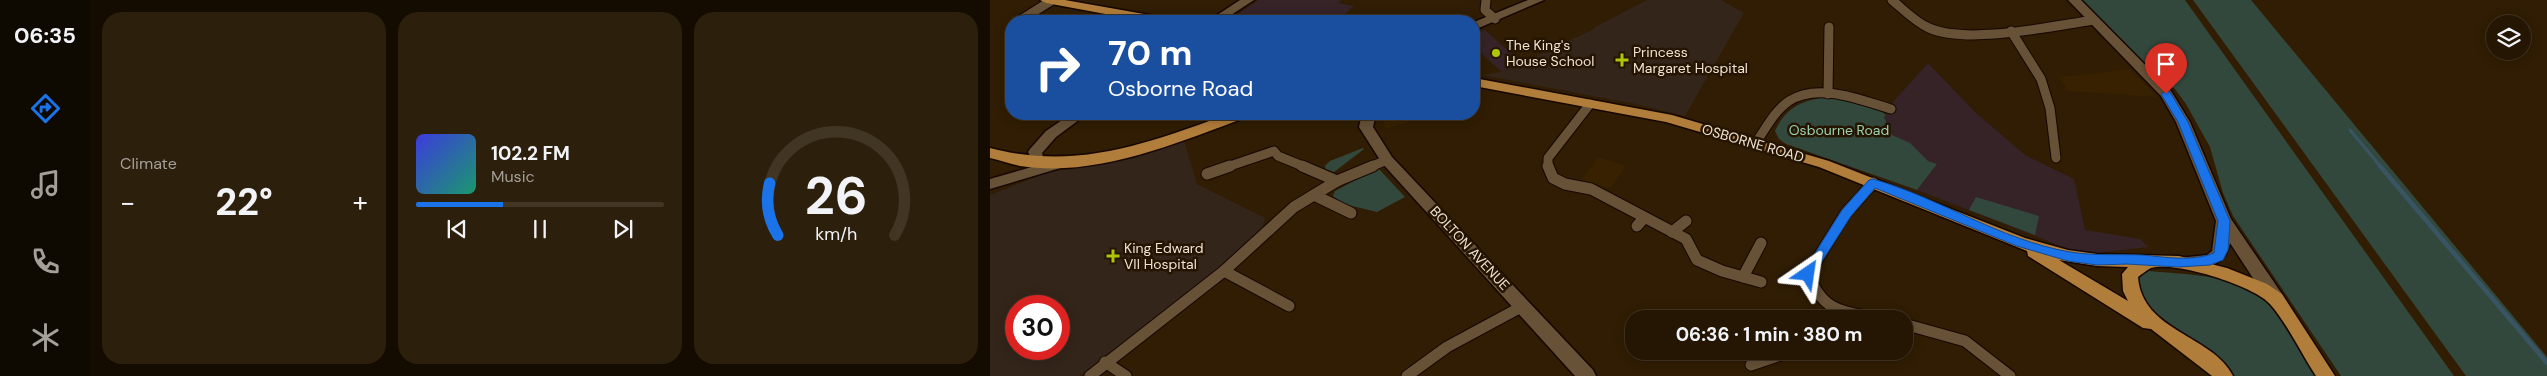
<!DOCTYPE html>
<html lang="en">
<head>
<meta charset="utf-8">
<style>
  :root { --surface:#241602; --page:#2c1f0c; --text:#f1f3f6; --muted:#a39f99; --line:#413524; --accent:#1a73e8 }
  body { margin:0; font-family:"DM Sans",sans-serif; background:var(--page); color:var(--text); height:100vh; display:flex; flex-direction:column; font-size:19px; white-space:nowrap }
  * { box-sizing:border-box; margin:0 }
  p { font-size:16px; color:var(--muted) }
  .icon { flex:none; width:28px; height:28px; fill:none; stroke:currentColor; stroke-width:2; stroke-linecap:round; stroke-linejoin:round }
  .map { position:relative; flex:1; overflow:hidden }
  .details { display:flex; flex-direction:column; gap:12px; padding:12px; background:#140c01; width:900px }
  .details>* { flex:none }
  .banner { position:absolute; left:15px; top:15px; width:475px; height:105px; border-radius:20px; box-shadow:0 2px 12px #0003,0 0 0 1px var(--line); background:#1a4fa0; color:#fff; overflow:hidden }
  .tools { position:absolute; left:1496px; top:15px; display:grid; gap:10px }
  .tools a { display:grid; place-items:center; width:45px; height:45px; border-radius:50%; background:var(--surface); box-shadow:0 2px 12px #0003,0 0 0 1px var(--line); font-size:25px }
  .speed { position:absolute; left:15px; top:295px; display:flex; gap:10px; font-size:25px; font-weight:700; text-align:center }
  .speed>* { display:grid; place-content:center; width:65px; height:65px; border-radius:50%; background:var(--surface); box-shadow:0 2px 12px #0003,0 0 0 1px var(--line); line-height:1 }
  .speed .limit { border:8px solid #d22; background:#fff; color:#111 }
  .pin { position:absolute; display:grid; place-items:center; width:42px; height:42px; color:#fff; margin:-51px -21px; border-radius:50% 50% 50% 0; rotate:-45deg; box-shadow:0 0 5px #0007 }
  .pin .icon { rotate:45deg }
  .me { position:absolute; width:55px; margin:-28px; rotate:32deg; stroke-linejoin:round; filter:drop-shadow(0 0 4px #0008) }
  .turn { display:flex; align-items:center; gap:18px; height:105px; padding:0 20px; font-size:22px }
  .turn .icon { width:65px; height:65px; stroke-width:2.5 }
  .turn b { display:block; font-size:35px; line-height:42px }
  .big { font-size:38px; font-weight:700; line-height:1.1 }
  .details .card { flex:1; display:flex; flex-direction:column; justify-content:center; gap:8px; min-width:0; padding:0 18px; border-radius:20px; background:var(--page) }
  .details .dial { align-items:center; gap:0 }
  .dial svg { height:130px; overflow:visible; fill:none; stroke:var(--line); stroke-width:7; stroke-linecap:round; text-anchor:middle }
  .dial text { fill:var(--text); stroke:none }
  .song { display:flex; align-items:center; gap:15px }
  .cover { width:60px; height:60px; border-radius:8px; background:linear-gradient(135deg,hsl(240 70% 55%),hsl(160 70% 35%)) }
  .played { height:5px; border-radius:2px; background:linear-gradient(90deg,var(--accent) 35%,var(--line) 35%) }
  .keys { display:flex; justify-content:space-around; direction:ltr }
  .heat { display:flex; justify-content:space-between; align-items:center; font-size:28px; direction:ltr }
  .details .tiles { flex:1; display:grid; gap:12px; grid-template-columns:repeat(3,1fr) }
  .trip { position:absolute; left:635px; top:310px; width:288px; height:50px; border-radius:20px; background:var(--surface); box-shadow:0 2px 12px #0003,0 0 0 1px var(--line); font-weight:700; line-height:50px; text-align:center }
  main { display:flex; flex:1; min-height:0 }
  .tabs { display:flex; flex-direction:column; width:90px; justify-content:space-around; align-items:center; background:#0e0901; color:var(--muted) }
  .tabs .icon { width:35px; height:35px }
  .tabs .on { color:var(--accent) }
  .tabs b { font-size:22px; color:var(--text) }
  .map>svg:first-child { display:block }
</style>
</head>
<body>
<main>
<nav class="tabs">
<b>06:35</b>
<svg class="icon on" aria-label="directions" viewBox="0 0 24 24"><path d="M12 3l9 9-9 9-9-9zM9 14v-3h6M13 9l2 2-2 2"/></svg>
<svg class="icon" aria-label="music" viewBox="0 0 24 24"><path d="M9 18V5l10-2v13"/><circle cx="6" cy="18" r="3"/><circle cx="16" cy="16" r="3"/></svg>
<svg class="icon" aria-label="phone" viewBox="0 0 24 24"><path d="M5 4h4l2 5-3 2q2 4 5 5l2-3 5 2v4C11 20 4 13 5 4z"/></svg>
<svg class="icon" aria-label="climate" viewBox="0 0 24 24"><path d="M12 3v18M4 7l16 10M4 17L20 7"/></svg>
</nav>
<section class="details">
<div class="tiles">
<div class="card"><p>Climate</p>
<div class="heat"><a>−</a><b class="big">22°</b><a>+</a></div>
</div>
<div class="card">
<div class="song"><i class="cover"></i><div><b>102.2 FM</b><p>Music</p></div></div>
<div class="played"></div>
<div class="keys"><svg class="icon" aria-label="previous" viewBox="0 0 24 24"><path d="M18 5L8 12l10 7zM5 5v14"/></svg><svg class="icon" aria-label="pause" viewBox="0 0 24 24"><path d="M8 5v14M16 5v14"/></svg><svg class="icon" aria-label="next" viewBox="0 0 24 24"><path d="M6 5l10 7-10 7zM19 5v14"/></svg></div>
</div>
<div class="card dial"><svg viewBox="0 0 100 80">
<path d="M14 69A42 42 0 1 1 86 69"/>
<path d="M14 69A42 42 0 0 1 9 37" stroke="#1a73e8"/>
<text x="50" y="56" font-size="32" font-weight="700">26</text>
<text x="50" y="72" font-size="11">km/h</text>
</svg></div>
</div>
</section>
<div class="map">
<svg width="1557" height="376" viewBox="0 0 1557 376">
  <rect width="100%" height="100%" fill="#301d03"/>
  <g fill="#382100">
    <path d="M 1140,69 L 1167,97 L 1078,91 L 1069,77 Z"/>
    <path d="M 392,114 L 431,114 L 415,123 L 395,129 Z"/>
    <path d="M 608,157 L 636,166 L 620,188 L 591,180 Z"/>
  </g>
  <g fill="#352328">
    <path d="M 269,0 L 351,0 L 348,3 L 364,6 L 347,21 L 247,21 L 246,17 L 248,14 Z"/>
    <path d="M 495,30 L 528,60 L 531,63 L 512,72 L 504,65 L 484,46 L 484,34 Z"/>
    <path d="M 938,63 L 984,111 L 1035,155 L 1084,179 L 1095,230 L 1150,239 L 1158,247 L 1098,254 L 1086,252 L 927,190 L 947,164 L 938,161 L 920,144 L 902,135 L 894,117 L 904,106 L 902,103 Z"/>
  </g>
  <g fill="#34251a" fill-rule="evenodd">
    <path d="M 657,0 L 731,0 L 754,13 L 695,116 L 646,104 L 492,75 L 512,72 L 602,30 L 605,27 Z"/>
    <path d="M 194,141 L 207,184 L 275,218 L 271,233 L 237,264 L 89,376 L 0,376 L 0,195 L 59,172 L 102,165 ZM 26,306 L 69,306 L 69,349 L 26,349 Z"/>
  </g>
  <g fill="#33483c">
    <path d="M 1090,0 L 1195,0 L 1464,376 L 1351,376 L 1243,216 L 1233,193 L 1220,147 L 1196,104 L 1185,89 L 1162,72 Z"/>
    <path d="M 1203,0 L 1261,0 L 1557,357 L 1557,376 L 1476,376 Z"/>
    <path d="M 838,97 L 856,99 L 892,112 L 896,115 L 894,117 L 902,135 L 920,143 L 938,161 L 947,164 L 927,190 L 796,144 L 789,139 L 785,131 C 796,107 813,100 838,97 Z"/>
    <path d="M 373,148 L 374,149 L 344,172 L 336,169 L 335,166 L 340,161 Z"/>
    <path d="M 388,168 L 415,197 L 387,212 L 354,204 L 343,196 L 345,191 Z"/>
    <path d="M 986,197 L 1049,216 L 1045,235 L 979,210 Z"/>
    <path d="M 1159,271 C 1187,274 1247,275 1268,294 C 1290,313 1309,351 1325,376 L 1243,376 L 1234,366 L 1158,309 L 1144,277 L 1150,272 Z"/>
  </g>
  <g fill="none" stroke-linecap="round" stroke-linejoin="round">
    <path stroke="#395564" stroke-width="3" d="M 1360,130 L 1391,167"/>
    <path stroke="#395564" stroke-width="4.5" d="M 1390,166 L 1557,363"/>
    <g stroke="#170700" stroke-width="11">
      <g id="street-far1">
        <path d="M 496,0 L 495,10 L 505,19"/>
        <path d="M 902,0 C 914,10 925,22 939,28 C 978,45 1062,26 1104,20"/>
        <path d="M 29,21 L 61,1"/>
        <path d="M 1021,31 L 1051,79 L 1060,108 L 1066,158"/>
        <path d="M 838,94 L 839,27"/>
        <path d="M 765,144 C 775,130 784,111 799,101 C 828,82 871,100 901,109"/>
        <path d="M 237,167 L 284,151 L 288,156 L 315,167"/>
        <path d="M 380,167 L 397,160"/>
        <path d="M 558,167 L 558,158 L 600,104"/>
      </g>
    </g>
    <g stroke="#170700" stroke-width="13">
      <g id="street">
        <path d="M 312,166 L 347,181"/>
        <path d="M 558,166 L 563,178 L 575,184 L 601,189 L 696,239 L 707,260 L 732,271 L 771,282"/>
        <path d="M 217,174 L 240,166"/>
        <path d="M 883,183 L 856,213 L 818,274 C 834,314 853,311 891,319"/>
        <path d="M 324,195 L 361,213"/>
        <path d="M 647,226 L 654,218"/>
        <path d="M 682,232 L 696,221"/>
        <path d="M 234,271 L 299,306"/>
        <path d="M 753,277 L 771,243"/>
        <path d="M 914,324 L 975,341 L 1020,376"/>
        <path d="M 115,362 L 136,376"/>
        <path d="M 761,365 L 802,351"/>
        <path d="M 100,376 L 234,271 L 304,207 L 347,181 L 383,166"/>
        <path d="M 417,376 L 457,347 L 533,306"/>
      </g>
    </g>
    <g stroke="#170700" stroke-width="3">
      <g id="secondary">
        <path d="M 250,0 L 264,0 L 232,21 L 218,21 Z"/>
        <path d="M 538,0 L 554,0 L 484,30 L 484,22 Z"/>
        <path d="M 1078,0 L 1091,0 L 1181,91 L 1200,122 L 1241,219 L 1292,294 L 1294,299 L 1292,304 L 1286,306 L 1280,304 L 1240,243 C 1236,266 1210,273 1189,266 L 1187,262 L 1189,258 L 1217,255 L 1222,251 L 1226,221 L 1186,122 L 1171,96 Z"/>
        <path d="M 81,114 L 97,114 L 66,137 L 52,153 L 55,163 L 72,158 L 79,163 L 77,166 L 0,189 L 0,179 L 45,166 L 38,152 L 40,149 L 56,131 Z"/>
        <path d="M 372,114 L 386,114 L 383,127 L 402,157 L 603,370 L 606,376 L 585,376 L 392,163 L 369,127 Z"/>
      </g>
    </g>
    <g stroke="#170700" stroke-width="3">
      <g id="primary">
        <path d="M 50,0 L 75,0 L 171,17 L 177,21 L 153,21 L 56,3 Z"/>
        <path d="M 484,78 L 682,115 L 839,161 L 1035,238 L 1078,250 L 1107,254 L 1189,256 L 1237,268 L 1277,284 L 1292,294 L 1345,376 L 1326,376 C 1312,355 1297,323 1280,304 C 1264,286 1186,261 1161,268 C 1157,270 1152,274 1148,277 C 1152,332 1223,335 1243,376 L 1222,376 L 1161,329 L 1153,328 L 1038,256 L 1037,251 L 829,167 L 676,122 L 484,86 ZM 1069,260 L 1107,266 L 1138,267 L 1132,274 L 1133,291 L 1138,301 Z"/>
        <path d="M 239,114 L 259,114 L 257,117 C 187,143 106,178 30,166 C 20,164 10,160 0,158 L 0,148 C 88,171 157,143 239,114 Z"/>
      </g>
    </g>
    <use href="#street-far1" stroke="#675238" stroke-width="9"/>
    <use href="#street" stroke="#675238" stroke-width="11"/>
    <use href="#secondary" fill="#675238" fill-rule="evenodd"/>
    <use href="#primary" fill="#b17d3a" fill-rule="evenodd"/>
  </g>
  <path fill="#1a73e8" stroke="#114b97" d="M 1176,91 L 1180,92 L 1198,122 L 1240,221 L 1238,250 L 1233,260 L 1220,265 L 1189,267 L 1137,264 L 1107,265 L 1078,261 L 1027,246 L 885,188 L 861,216 L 822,277 L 813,277 L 812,274 L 852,210 L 879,180 L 883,179 C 950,198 1010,240 1080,252 C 1104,256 1128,254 1152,255 C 1175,257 1202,262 1224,253 L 1228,221 L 1188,122 L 1171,94 Z"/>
  <g fill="#aec508" stroke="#251400" stroke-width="2">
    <circle cx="506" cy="53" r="5"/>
    <path d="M629.5 52.5h5v5h5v5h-5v5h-5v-5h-5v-5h5z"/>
    <path d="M120.5 248.5h5v5h5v5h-5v5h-5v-5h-5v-5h5z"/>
  </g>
  <g text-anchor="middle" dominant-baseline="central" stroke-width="5" stroke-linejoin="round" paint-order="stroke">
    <g font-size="14" fill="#eee2d3" stroke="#251400" text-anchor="start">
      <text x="516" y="45">The King's<tspan x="516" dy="16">House School</tspan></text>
      <text x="643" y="52">Princess<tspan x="643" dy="16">Margaret Hospital</tspan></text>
      <text x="134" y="248">King Edward<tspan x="134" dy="16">VII Hospital</tspan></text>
    </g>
    <g font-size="14" fill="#9bd1b1" stroke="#251400">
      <text x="849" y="130">Osbourne Road</text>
    </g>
    <g font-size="14" fill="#eee2d3" stroke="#251400">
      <text transform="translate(763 143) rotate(16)">OSBORNE ROAD</text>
      <text transform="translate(480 248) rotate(47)">BOLTON AVENUE</text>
    </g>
  </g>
</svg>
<div class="tools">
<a><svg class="icon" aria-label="layers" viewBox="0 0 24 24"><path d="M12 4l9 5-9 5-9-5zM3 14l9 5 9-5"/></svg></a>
</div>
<div class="speed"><div class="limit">30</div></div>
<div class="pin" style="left:1176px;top:94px;background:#d93025"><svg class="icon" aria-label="arrive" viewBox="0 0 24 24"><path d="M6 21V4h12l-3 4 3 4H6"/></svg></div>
<svg class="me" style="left:818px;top:274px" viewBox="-20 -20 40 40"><path d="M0-17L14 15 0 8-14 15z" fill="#1a73e8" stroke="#fff" stroke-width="4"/></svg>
<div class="trip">06:36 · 1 min · 380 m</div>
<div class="banner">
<div class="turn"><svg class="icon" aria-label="right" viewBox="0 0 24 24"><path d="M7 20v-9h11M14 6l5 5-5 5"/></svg><div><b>70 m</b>Osborne Road</div></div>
</div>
</div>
</main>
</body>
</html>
